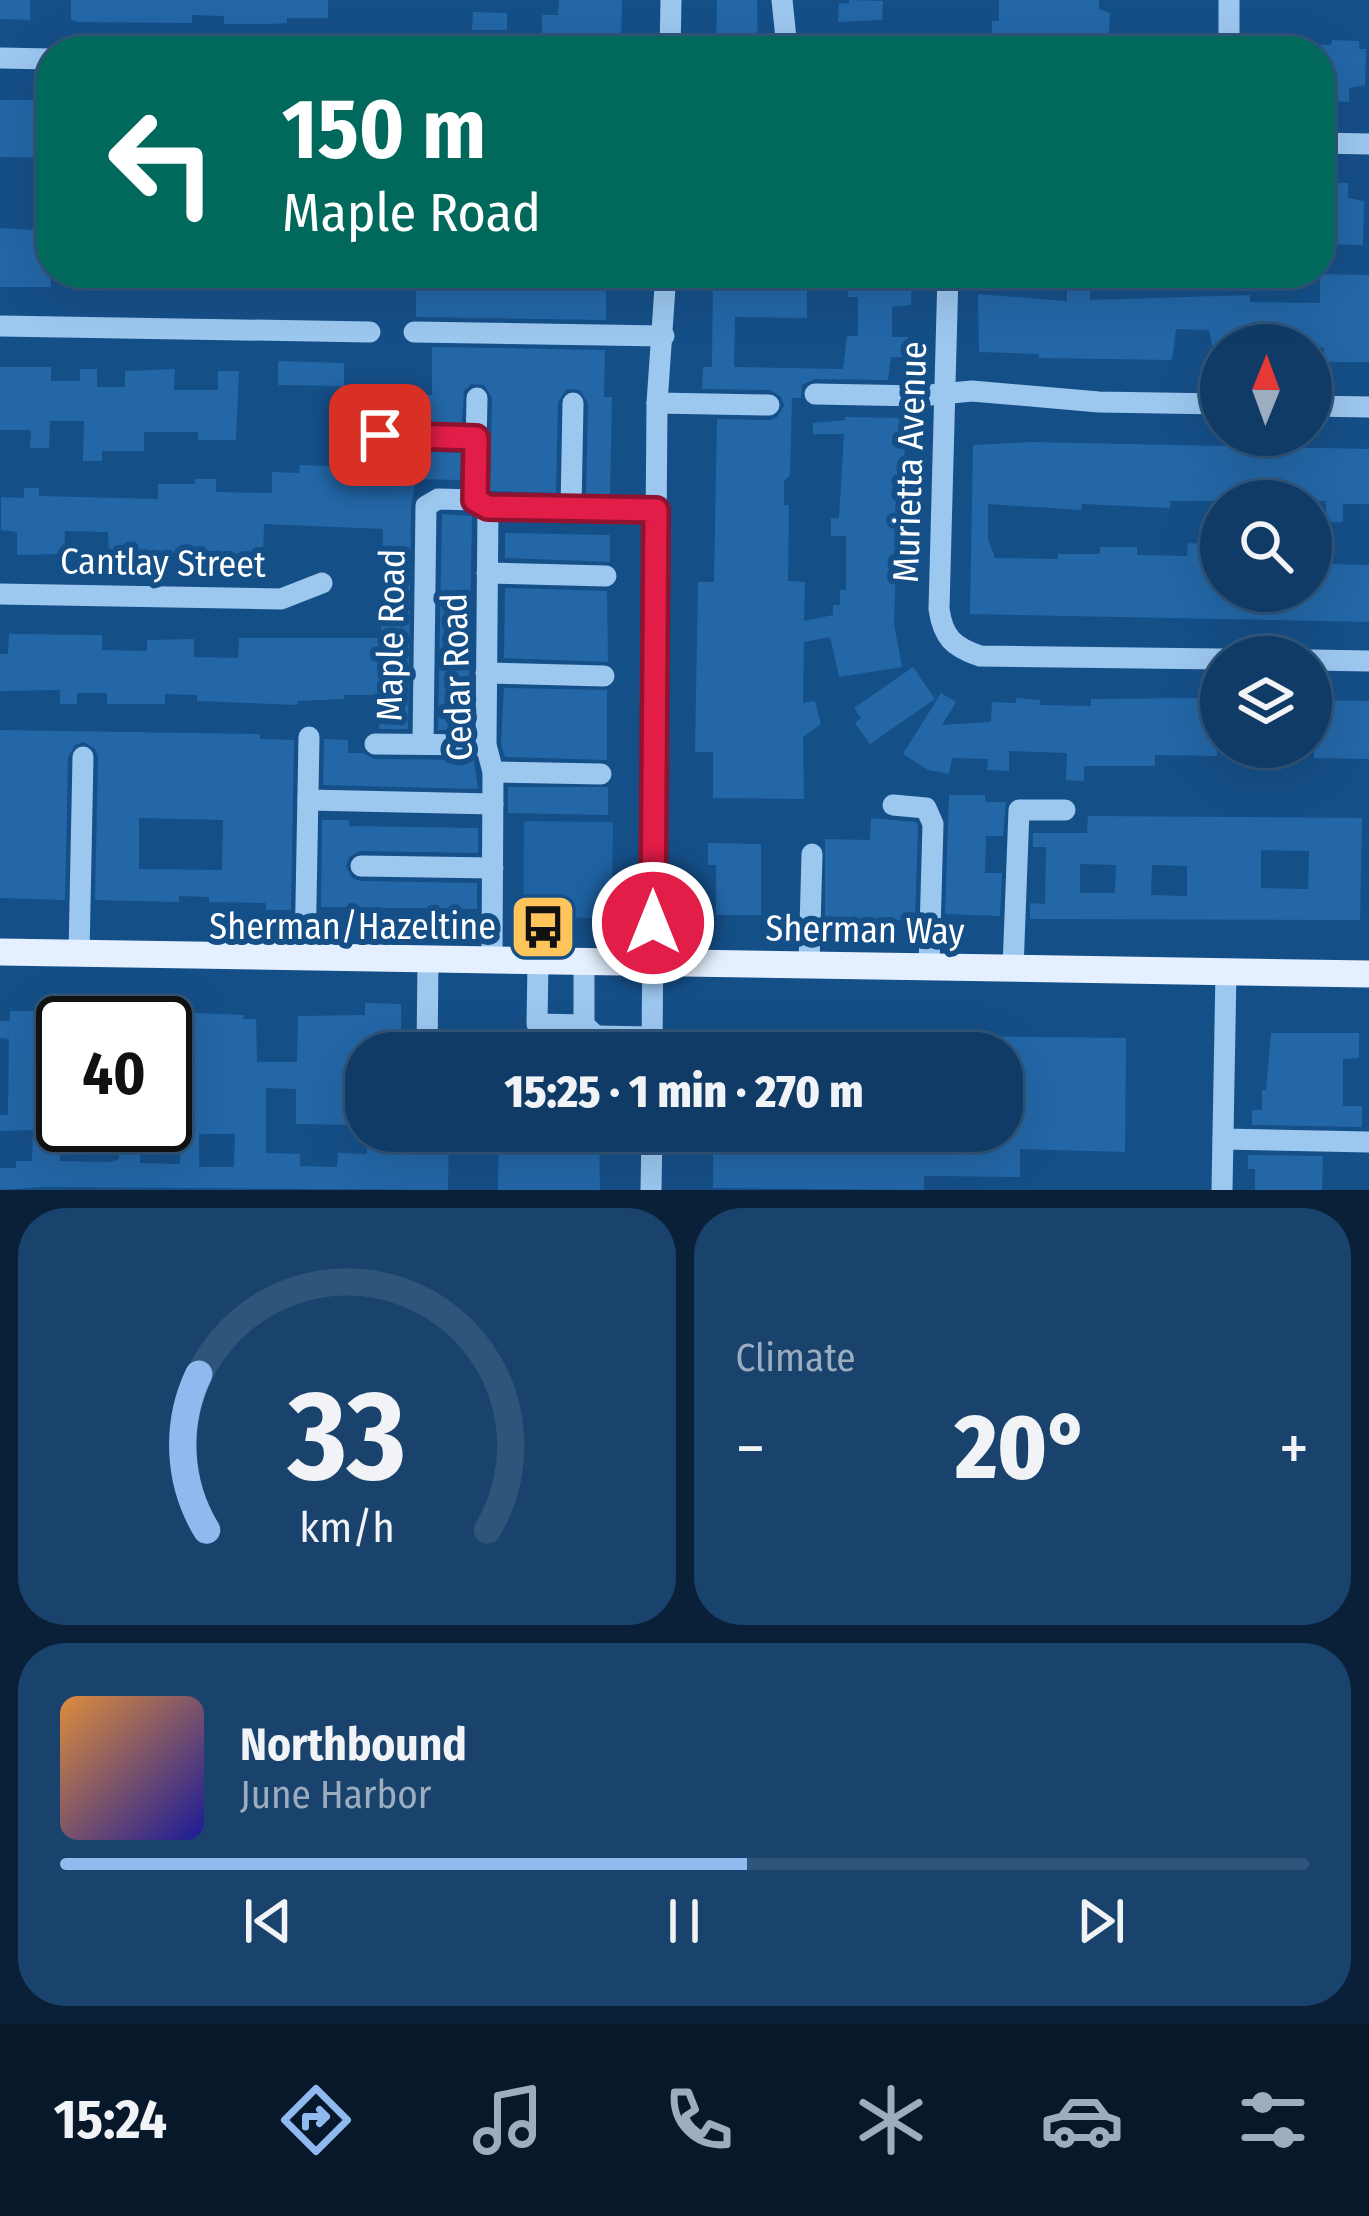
<!DOCTYPE html>
<html lang="en">
<head>
<meta charset="utf-8">
<style>
  :root { --surface:#103b66; --page:#19426c; --text:#f1f3f6; --muted:#9cadbf; --line:#30557a; --accent:#90b9f0 }
  body { margin:0; font-family:"Fira Sans Condensed",sans-serif; background:var(--page); color:var(--text); height:100vh; display:flex; flex-direction:column; font-size:45px; white-space:nowrap }
  * { box-sizing:border-box; margin:0 }
  p { font-size:39px; color:var(--muted) }
  .icon { flex:none; width:66px; height:66px; fill:none; stroke:currentColor; stroke-width:2; stroke-linecap:round; stroke-linejoin:round }
  .map { position:relative; height:1190px; overflow:hidden }
  .sheet { display:flex; flex-direction:column; gap:18px; padding:18px; background:#092038; flex:1 }
  .sheet>* { flex:none }
  .top-card { position:absolute; left:36px; top:36px; width:1299px; height:252px; border-radius:48px; box-shadow:0 12px 48px #0002,0 0 0 3px var(--line); background:#00695c; color:#fff; overflow:hidden }
  .needle { width:78px; rotate:1deg }
  .fabs { position:absolute; left:1200px; top:324px; display:grid; gap:24px }
  .fabs a { display:grid; place-items:center; width:132px; height:132px; border-radius:50%; background:var(--surface); box-shadow:0 12px 48px #0002,0 0 0 3px var(--line); font-size:60px }
  .speed { position:absolute; left:36px; top:996px; display:flex; gap:24px; font-size:60px; font-weight:700; text-align:center }
  .speed>* { display:grid; place-content:center; width:156px; height:156px; border-radius:50%; background:var(--surface); box-shadow:0 12px 48px #0002,0 0 0 3px var(--line); line-height:1 }
  .speed .limit { border:6px solid #111; border-radius:18px; background:#fff; color:#111 }
  .pin { position:absolute; display:grid; place-items:center; width:102px; height:102px; color:#fff; margin:-51px; border-radius:24px; box-shadow:0 6px 18px #0006 }
  .me { position:absolute; width:132px; margin:-66px; rotate:0deg; stroke-linejoin:round; filter:drop-shadow(0 0 9px #0008) }
  .turn { display:flex; align-items:center; gap:42px; height:252px; padding:0 48px; font-size:54px }
  .turn .icon { width:156px; height:156px; stroke-width:2.5 }
  .turn b { display:block; font-size:84px; line-height:102px }
  .big { font-size:90px; font-weight:800; line-height:1.1 }
  .sheet .tile { flex:1; display:flex; flex-direction:column; justify-content:center; gap:18px; min-width:0; padding:0 42px; border-radius:48px; background:var(--page) }
  .sheet .dial { align-items:center; gap:0 }
  .dial svg { height:312px; overflow:visible; fill:none; stroke:var(--line); stroke-width:7; stroke-linecap:round; text-anchor:middle }
  .dial text { fill:var(--text); stroke:none }
  .song { display:flex; align-items:center; gap:36px }
  .cover { width:144px; height:144px; border-radius:18px; background:linear-gradient(135deg,hsl(30 70% 55%),hsl(240 70% 35%)) }
  .played { height:12px; border-radius:6px; background:linear-gradient(90deg,var(--accent) 55%,var(--line) 55%) }
  .keys { display:flex; justify-content:space-around; direction:ltr }
  .heat { display:flex; justify-content:space-between; align-items:center; font-size:66px; direction:ltr }
  .sheet .tiles { flex:1; display:grid; gap:18px; grid-template-columns:1fr 1fr }
  .tile:last-child { grid-column:span 2 }
  .trip { position:absolute; left:345px; top:1032px; width:678px; height:120px; border-radius:48px; background:var(--surface); box-shadow:0 12px 48px #0002,0 0 0 3px var(--line); font-weight:800; line-height:120px; text-align:center }
  .tab-bar { display:flex; height:192px; justify-content:space-around; align-items:center; background:#061829; color:var(--muted) }
  .tab-bar .icon { width:84px; height:84px }
  .tab-bar .on { color:var(--accent) }
  .tab-bar b { font-size:54px; color:var(--text) }
  .map>svg:first-child { display:block }
</style>
</head>
<body>
<div class="map">
<svg width="1369" height="1190" viewBox="0 0 1369 1190">
  <rect width="100%" height="100%" fill="#154f88"/>
  <path fill="#1e62a2" d="M 524,821 L 613,822 L 612,910 L 601,918 L 523,917 Z"/>
  <g fill="#2367a7" fill-rule="evenodd">
    <path d="M 0,0 L 30,0 L 30,20 L 0,19 Z"/>
    <path d="M 71,0 L 328,0 L 328,18 L 287,18 L 287,23 L 271,24 L 224,24 L 224,16 L 192,15 L 192,23 L 78,22 L 71,20 Z"/>
    <path d="M 559,0 L 622,0 L 621,51 L 542,51 L 542,15 L 558,15 Z"/>
    <path d="M 717,0 L 757,0 L 758,51 L 716,51 Z"/>
    <path d="M 849,0 L 883,1 L 882,20 L 838,22 L 839,3 L 849,4 Z"/>
    <path d="M 999,0 L 1099,0 L 1099,9 L 1110,13 L 1109,33 L 1152,34 L 1152,51 L 992,51 L 992,21 L 999,21 Z"/>
    <path d="M 473,12 L 507,13 L 507,30 L 472,30 Z"/>
    <path d="M 1332,40 L 1359,41 L 1359,49 L 1366,49 L 1365,85 L 1349,88 L 1349,102 L 1329,101 L 1329,81 L 1320,81 L 1320,45 L 1331,45 Z"/>
    <path d="M 0,100 L 35,100 L 37,125 L 51,125 L 51,158 L 0,157 Z"/>
    <path d="M 1327,183 L 1348,183 L 1348,198 L 1364,201 L 1363,245 L 1320,244 L 1320,200 L 1327,200 Z"/>
    <path d="M 0,228 L 50,231 L 51,287 L 0,287 Z"/>
    <path d="M 129,273 L 176,273 L 176,289 L 128,290 Z"/>
    <path d="M 220,273 L 312,273 L 311,291 L 219,290 Z"/>
    <path d="M 482,273 L 606,273 L 606,320 L 416,317 L 416,289 L 482,287 Z"/>
    <path d="M 713,273 L 807,273 L 807,318 L 735,317 L 734,367 L 843,369 L 847,336 L 858,336 L 858,297 L 848,297 L 849,282 L 859,282 L 859,273 L 912,273 L 911,305 L 892,307 L 892,337 L 908,337 L 908,357 L 891,357 L 888,380 L 814,379 L 802,385 L 801,398 L 792,398 L 790,475 L 784,481 L 784,505 L 789,505 L 788,581 L 805,582 L 804,621 L 833,615 L 833,605 L 840,605 L 840,590 L 846,590 L 846,536 L 831,536 L 831,518 L 839,518 L 844,434 L 813,434 L 813,423 L 845,420 L 845,417 L 902,418 L 905,426 L 903,566 L 896,566 L 894,624 L 902,667 L 839,677 L 830,637 L 804,642 L 803,703 L 815,701 L 821,724 L 803,737 L 804,799 L 713,798 L 713,752 L 695,752 L 698,582 L 714,582 L 717,419 L 770,420 L 777,417 L 784,406 L 781,397 L 770,390 L 702,389 L 703,367 L 712,367 Z"/>
    <path d="M 1320,274 L 1369,275 L 1369,362 L 1324,362 L 1324,348 L 1311,345 L 1212,345 L 1209,330 L 1176,329 L 1172,360 L 1039,358 L 1039,354 L 979,352 L 978,294 L 1067,301 L 1067,289 L 1090,289 L 1090,300 L 1250,295 L 1250,302 L 1320,303 Z"/>
    <path d="M 432,347 L 605,350 L 604,397 L 612,397 L 610,494 L 586,494 L 588,403 L 580,390 L 567,389 L 558,402 L 556,493 L 490,491 L 492,398 L 484,385 L 471,384 L 464,391 L 462,423 L 376,421 L 376,394 L 432,395 Z"/>
    <path d="M 278,361 L 344,363 L 344,386 L 278,385 Z"/>
    <path d="M 0,367 L 51,367 L 51,381 L 80,381 L 80,369 L 97,369 L 97,387 L 125,387 L 125,371 L 175,369 L 174,390 L 218,390 L 218,371 L 239,371 L 236,440 L 198,440 L 198,432 L 144,432 L 144,451 L 102,451 L 102,461 L 83,461 L 84,421 L 50,421 L 49,448 L 30,448 L 31,430 L 0,430 Z"/>
    <path d="M 1032,442 L 1369,449 L 1369,504 L 1343,504 L 1343,522 L 1326,522 L 1326,501 L 1170,501 L 1170,508 L 1082,504 L 1081,510 L 988,504 L 988,539 L 995,558 L 1058,559 L 1058,554 L 1100,554 L 1100,547 L 1137,547 L 1137,555 L 1187,556 L 1188,543 L 1202,544 L 1202,554 L 1221,554 L 1221,591 L 1319,591 L 1320,569 L 1331,569 L 1331,564 L 1369,565 L 1369,622 L 970,614 L 973,445 Z"/>
    <path d="M 375,449 L 461,453 L 460,480 L 416,479 L 411,506 L 408,729 L 379,729 L 380,695 L 344,695 L 344,699 L 298,701 L 297,705 L 197,701 L 197,695 L 165,694 L 165,704 L 107,704 L 107,693 L 77,693 L 77,704 L 60,704 L 60,690 L 0,691 L 0,654 L 8,654 L 9,634 L 102,635 L 102,650 L 147,651 L 147,640 L 194,639 L 194,657 L 238,658 L 239,638 L 381,638 L 383,529 L 264,524 L 263,557 L 260,559 L 109,556 L 108,532 L 65,531 L 64,554 L 17,555 L 17,532 L 1,530 L 1,497 L 24,498 L 24,488 L 39,488 L 39,496 L 158,499 L 158,484 L 195,484 L 195,479 L 216,479 L 216,492 L 272,493 L 272,472 L 299,473 L 300,465 L 375,468 Z"/>
    <path d="M 442,514 L 472,516 L 468,730 L 438,730 Z"/>
    <path d="M 505,533 L 610,535 L 610,562 L 505,558 Z"/>
    <path d="M 505,588 L 607,591 L 608,662 L 504,658 Z"/>
    <path d="M 913,667 L 935,699 L 870,744 L 855,723 L 861,718 L 854,708 Z"/>
    <path d="M 504,688 L 607,690 L 607,760 L 505,757 L 501,744 Z"/>
    <path d="M 941,693 L 956,702 L 942,725 L 991,722 L 992,702 L 1016,703 L 1016,698 L 1040,700 L 1040,705 L 1091,706 L 1091,699 L 1199,698 L 1199,714 L 1211,714 L 1217,721 L 1217,756 L 1155,755 L 1155,766 L 1084,766 L 1084,781 L 1066,780 L 1067,753 L 1009,751 L 1009,771 L 987,770 L 988,759 L 952,758 L 949,774 L 928,770 L 903,754 Z"/>
    <path d="M 1315,700 L 1369,701 L 1369,759 L 1314,758 Z"/>
    <path d="M 0,730 L 260,734 L 260,739 L 294,740 L 291,910 L 266,910 L 266,903 L 209,902 L 209,897 L 179,896 L 179,902 L 95,900 L 98,757 L 95,749 L 84,742 L 75,745 L 68,757 L 65,900 L 0,898 ZM 139,818 L 223,820 L 222,870 L 139,869 Z"/>
    <path d="M 324,739 L 348,740 L 348,753 L 363,753 L 374,759 L 474,760 L 478,789 L 323,785 Z"/>
    <path d="M 508,787 L 608,787 L 608,815 L 508,813 Z"/>
    <path d="M 949,795 L 985,795 L 985,802 L 1006,802 L 1003,836 L 986,836 L 985,873 L 1002,873 L 1000,916 L 945,914 Z"/>
    <path d="M 1088,816 L 1362,818 L 1360,920 L 1030,919 L 1030,903 L 1045,904 L 1046,847 L 1033,847 L 1033,833 L 1087,833 ZM 1261,850 L 1309,851 L 1308,889 L 1261,888 ZM 1080,864 L 1116,865 L 1115,893 L 1080,893 ZM 1152,865 L 1187,866 L 1187,896 L 1151,895 Z"/>
    <path d="M 871,818 L 916,822 L 918,827 L 915,920 L 850,920 L 850,927 L 825,927 L 825,839 L 870,840 Z"/>
    <path d="M 322,820 L 349,820 L 349,826 L 478,828 L 478,853 L 360,851 L 349,857 L 346,867 L 352,878 L 361,881 L 477,883 L 477,909 L 321,907 Z"/>
    <path d="M 708,843 L 761,844 L 761,915 L 716,915 L 716,865 L 708,865 Z"/>
    <path d="M 365,1003 L 401,1004 L 401,1053 L 366,1053 L 366,1125 L 296,1124 L 296,1089 L 266,1088 L 266,1153 L 300,1154 L 300,1166 L 337,1167 L 338,1153 L 367,1154 L 367,1131 L 399,1131 L 404,1136 L 411,1131 L 449,1131 L 448,1190 L 43,1187 L 0,1190 L 0,1168 L 16,1168 L 16,1161 L 32,1161 L 33,1130 L 0,1131 L 0,1115 L 8,1115 L 9,1039 L 0,1038 L 0,1021 L 10,1021 L 10,1011 L 63,1011 L 60,1161 L 111,1162 L 119,1159 L 120,1136 L 141,1137 L 140,1163 L 180,1164 L 181,1134 L 165,1134 L 165,1012 L 244,1015 L 243,1019 L 256,1019 L 257,1062 L 297,1062 L 298,1016 L 365,1015 ZM 199,1134 L 235,1134 L 234,1167 L 199,1167 Z"/>
    <path d="M 777,1032 L 803,1033 L 803,1053 L 777,1053 Z"/>
    <path d="M 1271,1033 L 1359,1033 L 1359,1058 L 1343,1059 L 1343,1106 L 1362,1106 L 1362,1127 L 1252,1125 L 1252,1110 L 1262,1110 L 1262,1090 L 1266,1090 Z"/>
    <path d="M 949,1036 L 1126,1038 L 1125,1152 L 1020,1149 L 1020,1177 L 924,1176 L 924,1190 L 713,1188 L 713,1131 L 1002,1131 L 1003,1053 L 948,1053 Z"/>
    <path d="M 499,1131 L 599,1131 L 600,1190 L 498,1190 Z"/>
    <path d="M 1248,1155 L 1323,1156 L 1322,1190 L 1255,1190 L 1255,1169 L 1248,1169 Z"/>
  </g>
  <g fill="none" stroke-linecap="round" stroke-linejoin="round">
    <g stroke="#9cc7ef" stroke-width="21">
      <path d="M 782,0 L 787,48"/>
      <path d="M 1229,35 L 1229,0"/>
      <path d="M 670,51 L 671,0"/>
      <path d="M 0,58 L 51,59"/>
      <path d="M 1320,143 L 1369,144"/>
      <path d="M 948,273 L 939,609 C 943,637 953,647 980,656 L 1221,659"/>
      <path d="M 0,326 L 370,332"/>
      <path d="M 414,332 L 664,336"/>
      <path d="M 815,394 L 920,396 L 972,391 L 1099,402 L 1221,404"/>
      <path d="M 477,398 L 475,500 L 488,507 L 486,745 L 493,772 L 492,961"/>
      <path d="M 657,403 L 769,405"/>
      <path d="M 1311,406 L 1369,407"/>
      <path d="M 380,435 L 476,438"/>
      <path d="M 488,507 L 656,510"/>
      <path d="M 571,509 L 573,403"/>
      <path d="M 487,573 L 606,576"/>
      <path d="M 0,594 L 281,599 L 322,583"/>
      <path d="M 1311,660 L 1369,661"/>
      <path d="M 486,673 L 604,676"/>
      <path d="M 375,744 L 486,745"/>
      <path d="M 423,744 L 426,506 L 438,499 L 475,500"/>
      <path d="M 493,772 L 601,774"/>
      <path d="M 308,800 L 493,804"/>
      <path d="M 893,805 L 926,808 L 933,824 L 929,968"/>
      <path d="M 361,866 L 493,868"/>
      <path d="M 79,954 L 83,757"/>
      <path d="M 305,958 L 309,737"/>
      <path d="M 538,962 L 537,1024 L 584,1025 L 596,1036"/>
      <path d="M 584,962 L 584,1025"/>
      <path d="M 809,965 L 812,854"/>
      <path d="M 1013,969 L 1019,810 L 1065,810"/>
      <path d="M 427,1053 L 428,960"/>
      <path d="M 596,1053 L 596,1036 L 652,1037"/>
      <path d="M 652,1053 L 657,403 L 666,273"/>
      <path d="M 1223,1139 L 1369,1142"/>
      <path d="M 651,1190 L 652,1131"/>
      <path d="M 1222,1190 L 1226,971"/>
    </g>
    <path stroke="#e4f0ff" stroke-width="27" d="M 0,952 L 1369,974"/>
  </g>
  <g fill="none" stroke-linecap="round" stroke-linejoin="round">
    <g stroke="#92132f" stroke-width="30">
      <path id="route" d="M 380,435 L 476,438 L 475,500 L 488,507 L 656,510 L 653,923"/>
    </g>
    <use href="#route" stroke="#e11d48" stroke-width="21"/>
  </g>
  <defs>
    <g id="bus-square" transform="scale(3.45)"><rect x="-9" y="-9" width="18" height="18" rx="4" fill="#ffc55a" stroke="#154f88"/><path d="M-5-6H5V4H4V6H2V4H-2V6H-4V4H-5ZM-3.5-4V0h7V-4ZM-3.5 1.2v1.5H-2V1.2ZM2 1.2v1.5H3.5V1.2Z" fill="#111"/></g>
  </defs>
  <g fill-rule="evenodd">
    <use href="#bus-square" x="543" y="927"/>
  </g>
  <g text-anchor="middle" dominant-baseline="central" stroke-width="12" stroke-linejoin="round" paint-order="stroke">
    <g font-size="36" fill="#fff" stroke="#154f88">
      <text transform="translate(910 462) rotate(-88)">Murietta Avenue</text>
      <text transform="translate(163 563) rotate(1)">Cantlay Street</text>
      <text transform="translate(391 635) rotate(-89)">Maple Road</text>
      <text transform="translate(457 677) rotate(-92)">Cedar Road</text>
      <text transform="translate(865 930) rotate(1)">Sherman Way</text>
    </g>
    <g font-size="36" fill="#fff" stroke="#154f88" text-anchor="end">
      <text x="496" y="927">Sherman/Hazeltine</text>
    </g>
  </g>
</svg>
<div class="fabs">
<a><svg class="needle" viewBox="-14 -14 28 28"><path d="M0-13l5 13h-10z" fill="#e53935"/><path d="M0 13l5-13h-10z" fill="#9cadbf"/></svg></a>
<a><svg class="icon" aria-label="search" viewBox="0 0 24 24"><circle cx="10" cy="10" r="6"/><path d="M15 15l6 6"/></svg></a>
<a><svg class="icon" aria-label="layers" viewBox="0 0 24 24"><path d="M12 4l9 5-9 5-9-5zM3 14l9 5 9-5"/></svg></a>
</div>
<div class="speed"><div class="limit">40</div></div>
<div class="pin" style="left:380px;top:435px;background:#d93025"><svg class="icon" aria-label="arrive" viewBox="0 0 24 24"><path d="M6 21V4h12l-3 4 3 4H6"/></svg></div>
<svg class="me" style="left:653px;top:923px" viewBox="-20 -20 40 40"><circle r="17" fill="#e11d48" stroke="#fff" stroke-width="3"/><path d="M0-11L8 9 0 5-8 9z" fill="#fff"/></svg>
<div class="trip">15:25 · 1 min · 270 m</div>
<div class="top-card">
<div class="turn"><svg class="icon" aria-label="left" viewBox="0 0 24 24"><path d="M17 20v-9H6M10 6l-5 5 5 5"/></svg><div><b>150 m</b>Maple Road</div></div>
</div>
</div>
<section class="sheet">
<div class="tiles">
<div class="tile dial"><svg viewBox="0 0 100 80">
<path d="M14 69A42 42 0 1 1 86 69"/>
<path d="M14 69A42 42 0 0 1 12 29" stroke="#90b9f0"/>
<text x="50" y="56" font-size="32" font-weight="700">33</text>
<text x="50" y="72" font-size="11">km/h</text>
</svg></div>
<div class="tile"><p>Climate</p>
<div class="heat"><a>−</a><b class="big">20°</b><a>+</a></div>
</div>
<div class="tile">
<div class="song"><i class="cover"></i><div><b>Northbound</b><p>June Harbor</p></div></div>
<div class="played"></div>
<div class="keys"><svg class="icon" aria-label="previous" viewBox="0 0 24 24"><path d="M18 5L8 12l10 7zM5 5v14"/></svg><svg class="icon" aria-label="pause" viewBox="0 0 24 24"><path d="M8 5v14M16 5v14"/></svg><svg class="icon" aria-label="next" viewBox="0 0 24 24"><path d="M6 5l10 7-10 7zM19 5v14"/></svg></div>
</div>
</div>
</section>
<nav class="tab-bar">
<b>15:24</b>
<svg class="icon on" aria-label="directions" viewBox="0 0 24 24"><path d="M12 3l9 9-9 9-9-9zM9 14v-3h6M13 9l2 2-2 2"/></svg>
<svg class="icon" aria-label="music" viewBox="0 0 24 24"><path d="M9 18V5l10-2v13"/><circle cx="6" cy="18" r="3"/><circle cx="16" cy="16" r="3"/></svg>
<svg class="icon" aria-label="phone" viewBox="0 0 24 24"><path d="M5 4h4l2 5-3 2q2 4 5 5l2-3 5 2v4C11 20 4 13 5 4z"/></svg>
<svg class="icon" aria-label="climate" viewBox="0 0 24 24"><path d="M12 3v18M4 7l16 10M4 17L20 7"/></svg>
<svg class="icon" aria-label="car" viewBox="0 0 24 24"><path d="M5 17H2v-5l4-1 3-4h7l3 4 3 1v5h-3M9 17h6M6 11h13"/><circle cx="7" cy="17" r="2"/><circle cx="17" cy="17" r="2"/></svg>
<svg class="icon" aria-label="filters" viewBox="0 0 24 24"><path d="M4 7h16M4 17h16"/><circle cx="9" cy="7" r="2"/><circle cx="15" cy="17" r="2"/></svg>
</nav>
</body>
</html>
